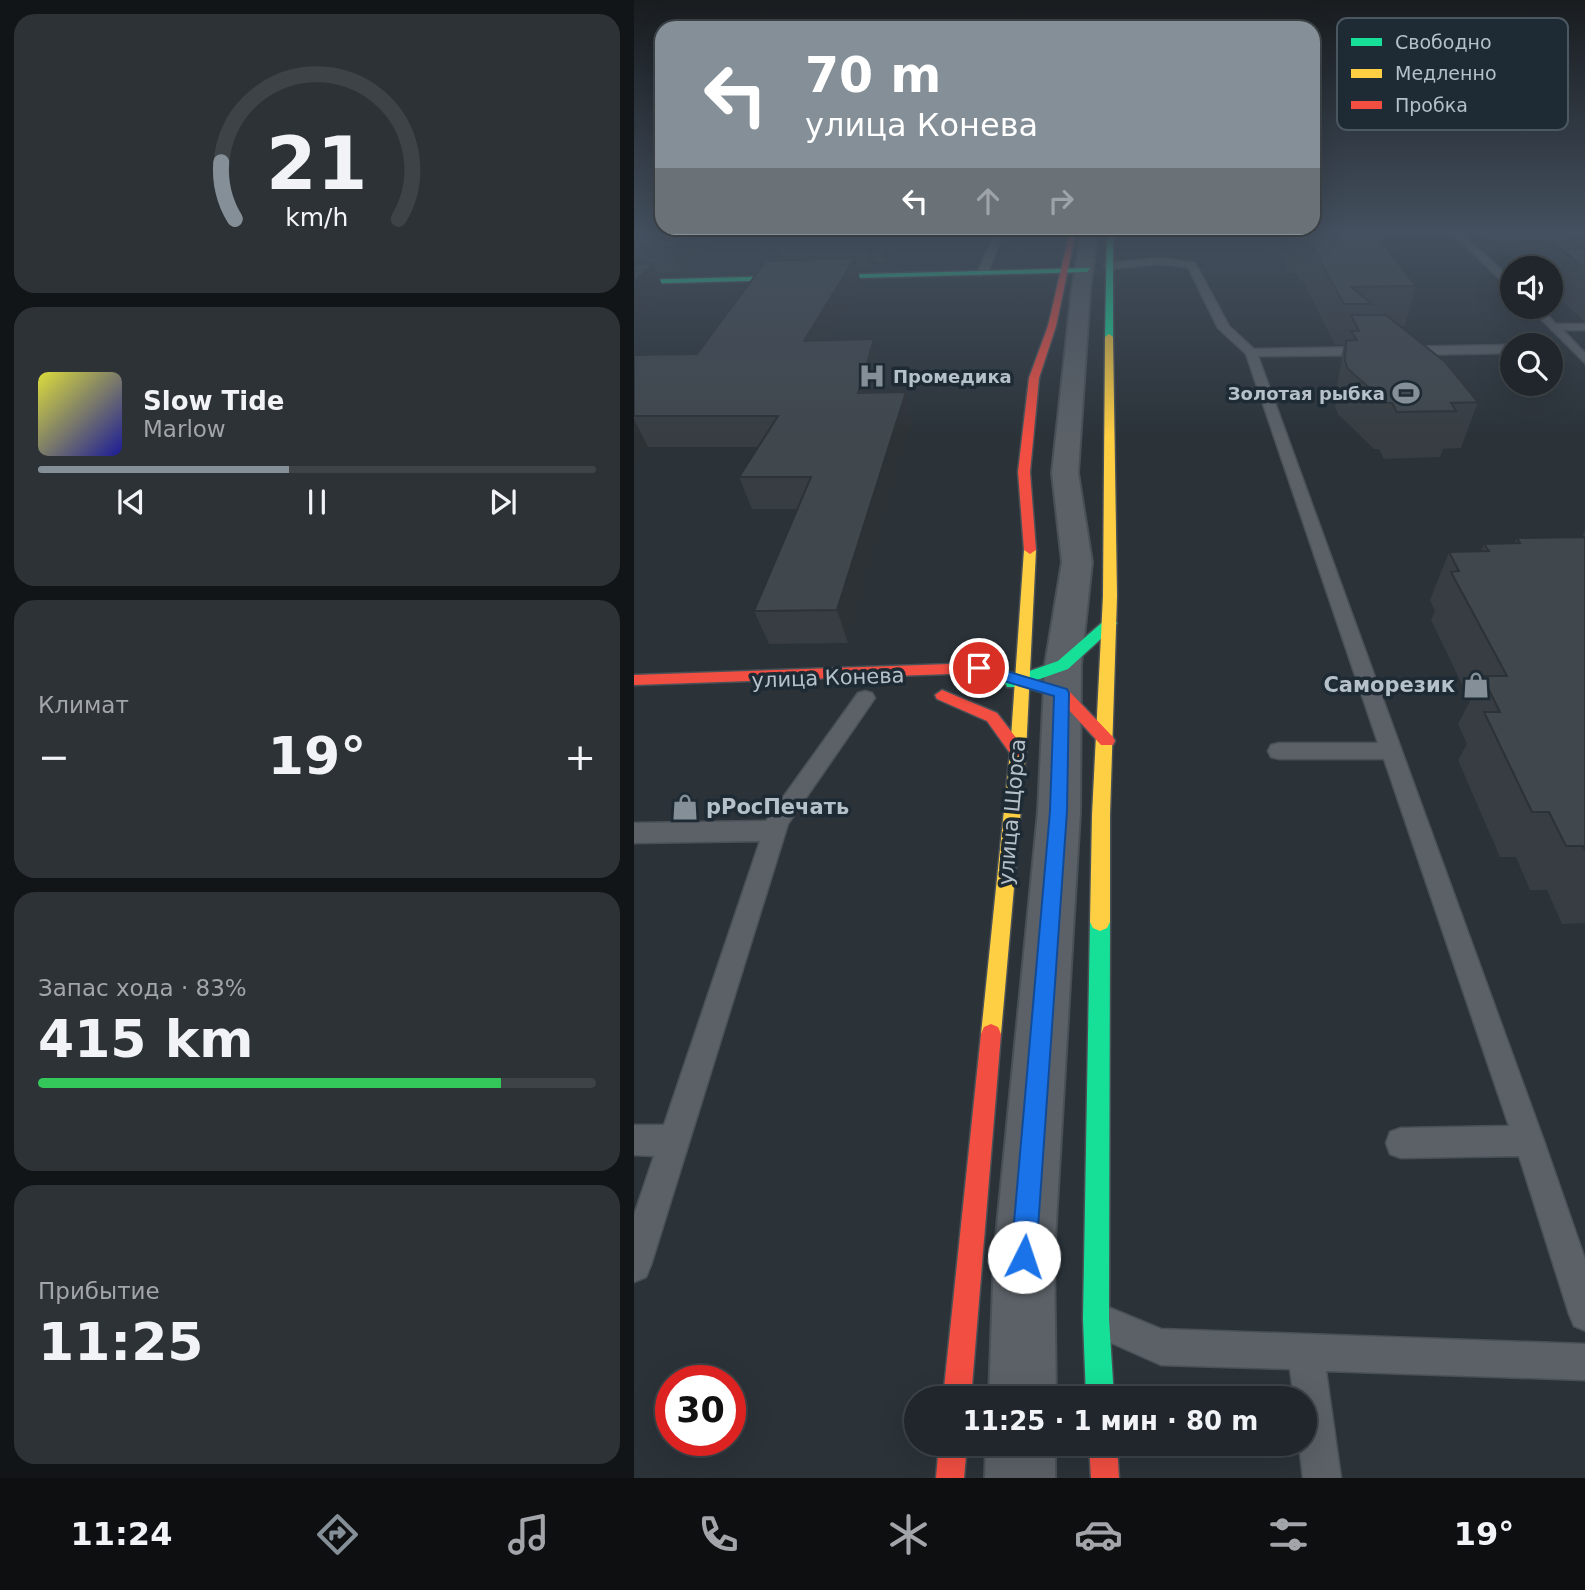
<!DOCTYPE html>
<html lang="ru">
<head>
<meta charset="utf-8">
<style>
  :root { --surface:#20262b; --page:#2d3237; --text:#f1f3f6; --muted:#a2a5a9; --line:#3d4347; --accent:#858f97 }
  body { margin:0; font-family:"DejaVu Sans",sans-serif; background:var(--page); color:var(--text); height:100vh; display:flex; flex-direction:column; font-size:26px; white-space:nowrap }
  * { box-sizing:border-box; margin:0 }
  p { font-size:23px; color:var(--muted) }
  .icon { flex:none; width:38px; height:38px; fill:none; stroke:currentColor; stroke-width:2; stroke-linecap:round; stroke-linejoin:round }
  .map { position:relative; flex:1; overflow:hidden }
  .side { display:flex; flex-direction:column; gap:14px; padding:14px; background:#121518; width:634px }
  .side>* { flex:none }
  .banner { position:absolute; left:21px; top:21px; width:665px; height:214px; border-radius:21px; box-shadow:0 7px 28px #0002,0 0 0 2px var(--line); background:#858f97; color:#fff; overflow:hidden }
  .tools { position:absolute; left:866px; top:256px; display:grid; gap:14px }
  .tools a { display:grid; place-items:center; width:63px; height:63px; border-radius:50%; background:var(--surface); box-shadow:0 7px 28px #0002,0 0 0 2px var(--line); font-size:35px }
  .speed { position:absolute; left:21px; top:1365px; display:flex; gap:14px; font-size:35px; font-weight:700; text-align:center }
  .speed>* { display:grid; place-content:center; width:91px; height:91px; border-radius:50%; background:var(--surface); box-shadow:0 7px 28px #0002,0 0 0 2px var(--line); line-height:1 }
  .speed .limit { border:10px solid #d22; background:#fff; color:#111 }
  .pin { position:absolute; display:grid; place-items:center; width:60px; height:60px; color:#fff; margin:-30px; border:4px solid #fff; border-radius:50%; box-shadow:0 2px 7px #0007 }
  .me { position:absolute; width:77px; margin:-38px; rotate:4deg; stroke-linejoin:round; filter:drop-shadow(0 0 5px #0008) }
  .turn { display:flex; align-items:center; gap:24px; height:147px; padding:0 35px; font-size:32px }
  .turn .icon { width:91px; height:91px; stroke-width:2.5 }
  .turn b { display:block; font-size:49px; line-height:60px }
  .lanes { display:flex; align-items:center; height:66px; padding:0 35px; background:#0003; justify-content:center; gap:35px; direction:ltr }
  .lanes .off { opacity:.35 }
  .big { font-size:52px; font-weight:800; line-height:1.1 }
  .side .tile { flex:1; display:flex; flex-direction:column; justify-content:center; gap:10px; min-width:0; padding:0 24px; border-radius:21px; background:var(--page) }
  .side .dial { align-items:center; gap:0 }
  .dial svg { height:182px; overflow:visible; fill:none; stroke:var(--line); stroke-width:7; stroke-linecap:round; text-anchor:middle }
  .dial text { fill:var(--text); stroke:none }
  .song { display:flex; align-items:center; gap:21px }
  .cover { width:84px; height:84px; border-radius:10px; background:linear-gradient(135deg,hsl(60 70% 55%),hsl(240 70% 35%)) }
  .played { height:7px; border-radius:4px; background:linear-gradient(90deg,var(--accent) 45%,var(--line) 45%) }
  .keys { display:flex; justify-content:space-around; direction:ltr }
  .heat { display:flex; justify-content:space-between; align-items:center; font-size:38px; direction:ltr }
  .charge { height:10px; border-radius:5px; background:linear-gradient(90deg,#34c759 83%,var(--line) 0) }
  .trip { position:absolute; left:270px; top:1386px; width:413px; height:70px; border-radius:35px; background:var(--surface); box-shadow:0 7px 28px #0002,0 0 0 2px var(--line); font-weight:800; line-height:70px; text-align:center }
  .tabs { display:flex; height:112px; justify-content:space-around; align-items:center; background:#0d0f11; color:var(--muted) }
  .tabs .icon { width:49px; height:49px }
  .tabs .on { color:var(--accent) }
  .tabs b { font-size:32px; color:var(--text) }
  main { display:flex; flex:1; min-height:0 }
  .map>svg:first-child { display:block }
</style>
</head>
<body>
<main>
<section class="side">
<div class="tile dial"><svg viewBox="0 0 100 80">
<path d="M14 69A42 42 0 1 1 86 69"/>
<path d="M14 69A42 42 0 0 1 8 44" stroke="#858f97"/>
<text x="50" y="56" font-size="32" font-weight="700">21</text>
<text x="50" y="72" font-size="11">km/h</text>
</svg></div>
<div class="tile">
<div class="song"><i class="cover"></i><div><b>Slow Tide</b><p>Marlow</p></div></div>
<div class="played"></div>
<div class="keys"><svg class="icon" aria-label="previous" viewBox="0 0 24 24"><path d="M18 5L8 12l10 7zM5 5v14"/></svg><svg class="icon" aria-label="pause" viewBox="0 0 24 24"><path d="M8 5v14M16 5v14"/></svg><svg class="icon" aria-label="next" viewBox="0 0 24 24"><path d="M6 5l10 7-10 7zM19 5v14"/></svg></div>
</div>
<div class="tile"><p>Климат</p>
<div class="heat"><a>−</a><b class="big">19°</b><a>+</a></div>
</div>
<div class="tile"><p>Запас хода · 83%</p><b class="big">415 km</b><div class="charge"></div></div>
<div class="tile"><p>Прибытие</p><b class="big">11:25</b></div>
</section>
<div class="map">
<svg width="952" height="1478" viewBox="0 0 952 1478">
  <rect width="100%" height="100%" fill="#2b3339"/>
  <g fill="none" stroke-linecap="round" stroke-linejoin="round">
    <g stroke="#495056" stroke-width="3">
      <g id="lane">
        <path d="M 0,231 L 192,231 L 188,234 L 0,236 Z"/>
        <path d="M 362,231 L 370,231 L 353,274 L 344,276 L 343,274 Z"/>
        <path d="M 816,231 L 825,231 L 878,280 L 878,288 L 874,287 Z"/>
        <path d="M 526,258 L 561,263 L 595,326 L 620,349 L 736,347 L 742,351 L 736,355 L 624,356 L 910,1141 L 952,1262 L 952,1331 L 940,1326 L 935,1314 L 885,1156 L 767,1158 L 756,1154 L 752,1143 L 756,1132 L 767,1128 L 875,1126 L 750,759 L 645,759 L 637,757 L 634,751 L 637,745 L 645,743 L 744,743 L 612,354 L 584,328 L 554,267 L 526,264 L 475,269 L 470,266 L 475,263 Z"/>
        <path d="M 894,306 L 905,306 L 922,324 L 952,324 L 952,330 L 929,330 L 952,354 L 952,364 Z"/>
        <path d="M 878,345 L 878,353 L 769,355 L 763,351 L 769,347 Z"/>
        <path d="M 231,691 L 238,693 L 241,698 L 154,824 L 17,1265 L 12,1277 L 0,1282 L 0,1215 L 20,1156 L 0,1155 L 0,1125 L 30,1125 L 126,841 L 0,843 L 0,823 L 132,821 L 224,693 Z"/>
        <path d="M 469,1305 L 527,1329 L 952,1344 L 952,1380 L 692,1371 L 707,1478 L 669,1478 L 665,1444 L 670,1444 L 670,1398 L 660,1398 L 656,1369 L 527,1365 L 457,1334 L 452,1322 L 457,1310 Z"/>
      </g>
    </g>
    <g stroke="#495056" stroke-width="4">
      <g id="street">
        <path d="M 448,231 L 464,231 L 456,289 L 444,473 L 458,562 L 447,665 L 446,812 L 420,1257 L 422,1398 L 355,1398 L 360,1257 L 404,812 L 411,665 L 428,562 L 418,473 L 438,289 Z"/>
        <path d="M 352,1444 L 421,1444 L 421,1478 L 351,1478 Z"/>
      </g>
    </g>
    <g stroke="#495056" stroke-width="3">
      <g id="fast">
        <path d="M 473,231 L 479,231 L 479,337 L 475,340 L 471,337 Z"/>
        <path d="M 456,268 L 453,272 L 0,284 L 0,280 Z"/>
        <path d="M 476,619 L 483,623 L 481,626 L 434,669 L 383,687 L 373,687 L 371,683 L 373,679 L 424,661 L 471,620 Z"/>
        <path d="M 466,913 L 473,916 L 476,922 L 475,1319 L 480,1398 L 452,1398 L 449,1319 L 456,922 L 459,916 Z"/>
      </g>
    </g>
    <g stroke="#495056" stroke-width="3">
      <g id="slow">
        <path d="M 475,334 L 479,337 L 483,596 L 476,815 L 476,922 L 473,928 L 466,931 L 459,928 L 456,922 L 458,815 L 469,596 L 471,337 Z"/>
        <path d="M 396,546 L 402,550 L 392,752 L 367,1034 L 364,1041 L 357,1044 L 350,1041 L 347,1034 L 376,752 L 390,550 Z"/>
      </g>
    </g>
    <g stroke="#495056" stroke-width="3">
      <g id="jam">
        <path d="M 436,231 L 442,231 L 422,326 L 405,378 L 396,472 L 402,550 L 396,554 L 390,550 L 384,472 L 395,378 L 414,326 Z"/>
        <path d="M 345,663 L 433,689 L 479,737 L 481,741 L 479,745 L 467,745 L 423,697 L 345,673 L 0,685 L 0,675 Z"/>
        <path d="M 308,690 L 363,713 L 390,748 L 392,752 L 390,756 L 378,756 L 353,721 L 303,699 L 301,695 Z"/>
        <path d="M 357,1024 L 364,1027 L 367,1034 L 337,1398 L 309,1398 L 347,1034 L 350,1027 Z"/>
        <path d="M 305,1444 L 333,1444 L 330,1478 L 302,1478 Z"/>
        <path d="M 455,1444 L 483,1444 L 485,1478 L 457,1478 Z"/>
      </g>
    </g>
    <use href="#lane" fill="#5b6167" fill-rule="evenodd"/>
    <use href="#street" fill="#5b6167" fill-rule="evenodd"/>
    <use href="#fast" fill="#16e098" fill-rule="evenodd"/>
    <use href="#slow" fill="#ffcf43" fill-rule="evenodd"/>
    <use href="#jam" fill="#f24e42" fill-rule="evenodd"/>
  </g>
  <g fill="#373d42">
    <path d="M 0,231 L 78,231 L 80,238 L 47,272 L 23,273 L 30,290 L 0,320 Z"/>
    <path d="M 142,231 L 264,231 L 250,262 L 240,262 L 237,267 L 223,268 L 227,284 L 195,340 L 246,367 L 240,393 L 272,392 L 278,422 L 214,643 L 135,644 L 120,611 L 163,509 L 118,509 L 105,477 L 124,447 L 14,447 L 0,466 L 0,355 L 63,354 L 148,260 L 140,233 Z"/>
    <path d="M 634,231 L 739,231 L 782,286 L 771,326 L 767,326 L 844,402 L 827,448 L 809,449 L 806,457 L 750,459 L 745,449 L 740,449 L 704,414 L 701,406 L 703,384 L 708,360 L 707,358 L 710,345 L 701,345 L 669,281 L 666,281 L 662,273 L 655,273 Z"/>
    <path d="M 850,231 L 951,231 L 951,322 L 917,291 L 917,268 L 891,268 Z"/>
    <path d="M 951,530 L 951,923 L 928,924 L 913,890 L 896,890 L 882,857 L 866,857 L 824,760 L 833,744 L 824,724 L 836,701 L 797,620 L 801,611 L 796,600 L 815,552 L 847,551 L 850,544 L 880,543 L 883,538 L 948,537 Z"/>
  </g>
  <g fill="#2d3236">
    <path d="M 0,231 L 18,231 L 0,248 Z"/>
    <path d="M 54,231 L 78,231 L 80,238 L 47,272 L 37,247 Z"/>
    <path d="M 229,231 L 234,231 L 240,262 L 237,267 Z"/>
    <path d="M 244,231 L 264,231 L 250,262 Z"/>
    <path d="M 221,258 L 227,284 L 178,370 L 170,341 Z"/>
    <path d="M 19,264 L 30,290 L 0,320 L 0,282 Z"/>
    <path d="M 240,339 L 246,367 L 232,423 L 224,393 Z"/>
    <path d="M 272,392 L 278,422 L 214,643 L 203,610 Z"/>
    <path d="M 0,419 L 14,447 L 0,466 Z"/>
  </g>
  <g fill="#40474d" stroke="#2d3236" stroke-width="2">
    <path d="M 9,231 L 54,231 L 37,247 L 0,248 L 0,237 Z"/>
    <path d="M 142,231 L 225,231 L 140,233 Z"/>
    <path d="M 658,231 L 739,231 L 782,286 L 717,287 L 738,304 L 710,304 L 676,243 L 672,243 L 668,236 L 661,236 Z"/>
    <path d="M 904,231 L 951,231 L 951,238 L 931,238 L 929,241 L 932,249 L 951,248 L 951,268 Z"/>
    <path d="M 221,258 L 170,341 L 240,339 L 224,393 L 272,392 L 203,610 L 120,611 L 177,477 L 105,477 L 144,416 L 0,416 L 0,355 L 63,354 L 132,261 Z"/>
    <path d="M 0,264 L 19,264 L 0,282 Z"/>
    <path d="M 717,315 L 752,315 L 811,362 L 844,402 L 817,403 L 822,411 L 763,412 L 758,403 L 752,403 L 714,369 L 711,361 L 712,341 L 723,340 L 717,331 L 725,331 Z"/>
    <path d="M 951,537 L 951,850 L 949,846 L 932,846 L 915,812 L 898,812 L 850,712 L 866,712 L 848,676 L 873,676 L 817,572 L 825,571 L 815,552 L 855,551 L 850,544 L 886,543 L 883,538 Z"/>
  </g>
  <linearGradient id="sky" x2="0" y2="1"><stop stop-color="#181c1f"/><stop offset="0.53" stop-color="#44505f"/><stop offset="1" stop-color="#44505f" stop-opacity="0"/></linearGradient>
  <rect width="952" height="437" fill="url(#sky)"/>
  <path fill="#1a73e8" stroke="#114b97" stroke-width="2" d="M 345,663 L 433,689 L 435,693 L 433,811 L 402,1257 L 399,1266 L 390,1269 L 381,1266 L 377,1257 L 416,811 L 420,696 L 340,672 L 338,668 Z"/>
  <defs>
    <g id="hospital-bare" transform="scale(2.1)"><path d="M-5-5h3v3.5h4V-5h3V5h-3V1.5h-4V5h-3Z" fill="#858f97" stroke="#1e2a34" stroke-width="2.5" paint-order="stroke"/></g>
    <g id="stadium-bare" transform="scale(2.1)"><path d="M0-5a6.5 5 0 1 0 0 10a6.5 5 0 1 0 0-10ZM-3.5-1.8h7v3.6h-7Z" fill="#858f97" stroke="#1e2a34" stroke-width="2.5" paint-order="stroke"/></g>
    <g id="shop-bare" transform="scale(2.1)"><path d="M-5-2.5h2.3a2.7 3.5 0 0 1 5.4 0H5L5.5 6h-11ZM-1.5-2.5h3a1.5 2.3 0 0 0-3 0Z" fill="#858f97" stroke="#1e2a34" stroke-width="2.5" paint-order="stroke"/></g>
  </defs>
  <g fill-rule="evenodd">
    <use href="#hospital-bare" x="238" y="376"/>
    <use href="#stadium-bare" x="772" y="393"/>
    <use href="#shop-bare" x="842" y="685"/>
    <use href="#shop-bare" x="51" y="807"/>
  </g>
  <g text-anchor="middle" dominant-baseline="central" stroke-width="7" stroke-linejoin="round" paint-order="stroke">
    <g font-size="18" font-weight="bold" fill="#b5c0c9" stroke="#1e2a34" text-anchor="start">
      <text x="259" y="376">Промедика</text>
      <text x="751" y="393" text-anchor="end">Золотая рыбка</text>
    </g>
    <g font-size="21" fill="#b5c0c9" stroke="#1e2a34">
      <text transform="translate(194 678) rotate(-2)">улица Конева</text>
      <text transform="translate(378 812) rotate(-85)">улица Щорса</text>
    </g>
    <g font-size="21" font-weight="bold" fill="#b5c0c9" stroke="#1e2a34" text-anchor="end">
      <text x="821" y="685">Саморезик</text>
      <text x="72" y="807" text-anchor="start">рРосПечать</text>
    </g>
  </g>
  <rect x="703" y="18" width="231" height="112" rx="10" fill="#1e2a34" stroke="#4b5761" stroke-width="2"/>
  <rect x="717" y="38" width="31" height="8" fill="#16e098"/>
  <rect x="717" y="69" width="31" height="9" fill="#ffcf43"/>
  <rect x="717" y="101" width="31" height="8" fill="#f24e42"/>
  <g font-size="19" fill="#b5c0c9">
    <text x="761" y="49">Свободно</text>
    <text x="761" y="80">Медленно</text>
    <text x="761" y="112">Пробка</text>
  </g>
</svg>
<div class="tools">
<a><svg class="icon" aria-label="sound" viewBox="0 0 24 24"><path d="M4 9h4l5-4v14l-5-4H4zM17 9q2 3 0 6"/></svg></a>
<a><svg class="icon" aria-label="search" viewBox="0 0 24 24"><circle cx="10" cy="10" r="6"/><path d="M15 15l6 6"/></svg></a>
</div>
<div class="speed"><div class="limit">30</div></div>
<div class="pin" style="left:345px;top:668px;background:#d93025"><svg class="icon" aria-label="arrive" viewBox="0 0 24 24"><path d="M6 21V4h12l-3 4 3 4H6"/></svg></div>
<svg class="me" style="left:390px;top:1257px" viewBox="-20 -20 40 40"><circle r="19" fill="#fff"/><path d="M0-13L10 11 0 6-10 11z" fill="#1a73e8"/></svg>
<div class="trip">11:25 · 1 мин · 80 m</div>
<div class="banner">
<div class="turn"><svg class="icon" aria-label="left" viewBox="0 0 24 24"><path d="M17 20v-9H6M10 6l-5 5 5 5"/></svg><div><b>70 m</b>улица Конева</div></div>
<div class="lanes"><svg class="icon" aria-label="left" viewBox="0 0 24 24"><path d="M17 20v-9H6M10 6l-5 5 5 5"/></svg><svg class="icon off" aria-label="ahead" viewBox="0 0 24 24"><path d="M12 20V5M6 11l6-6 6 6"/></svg><svg class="icon off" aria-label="right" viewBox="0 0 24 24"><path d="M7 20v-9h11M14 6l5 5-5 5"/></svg></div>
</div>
</div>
</main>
<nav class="tabs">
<b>11:24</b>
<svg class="icon on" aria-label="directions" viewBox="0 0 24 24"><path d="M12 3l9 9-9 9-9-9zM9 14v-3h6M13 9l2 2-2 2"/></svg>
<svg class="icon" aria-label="music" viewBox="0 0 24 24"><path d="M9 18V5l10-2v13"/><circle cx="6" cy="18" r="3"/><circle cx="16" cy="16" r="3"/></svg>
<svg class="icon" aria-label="phone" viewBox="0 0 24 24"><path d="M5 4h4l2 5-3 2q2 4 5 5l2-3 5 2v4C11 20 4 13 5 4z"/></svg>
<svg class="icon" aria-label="climate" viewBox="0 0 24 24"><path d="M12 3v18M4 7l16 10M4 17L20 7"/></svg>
<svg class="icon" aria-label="car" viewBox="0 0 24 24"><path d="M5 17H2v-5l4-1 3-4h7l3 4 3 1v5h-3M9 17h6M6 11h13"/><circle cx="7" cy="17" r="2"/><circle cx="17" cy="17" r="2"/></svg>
<svg class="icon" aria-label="filters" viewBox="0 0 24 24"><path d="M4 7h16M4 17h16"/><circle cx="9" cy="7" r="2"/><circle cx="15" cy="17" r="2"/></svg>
<b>19°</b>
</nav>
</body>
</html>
